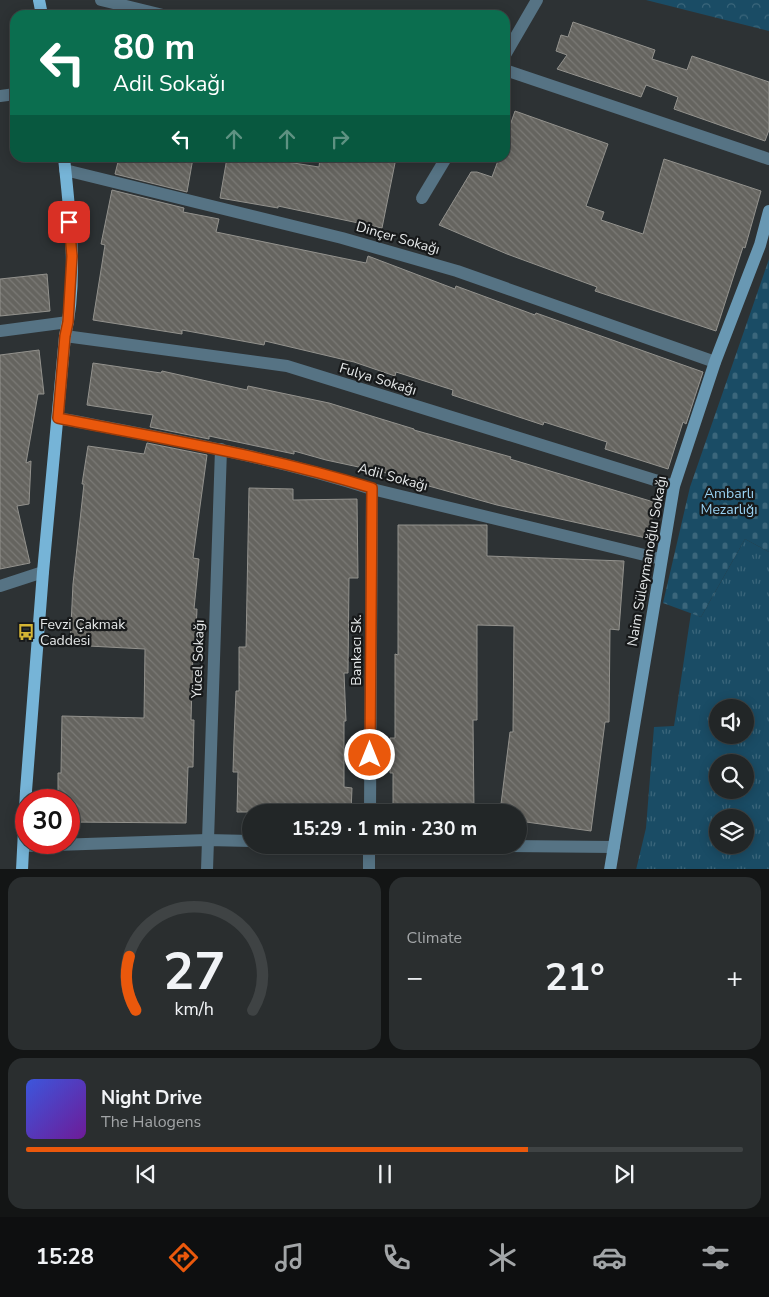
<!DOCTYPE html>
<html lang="en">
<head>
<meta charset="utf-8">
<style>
  :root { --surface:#222627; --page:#2a2e2f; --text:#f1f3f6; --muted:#a2a5a7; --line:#3f4344; --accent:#ea580c }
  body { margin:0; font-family:"Nunito Sans",sans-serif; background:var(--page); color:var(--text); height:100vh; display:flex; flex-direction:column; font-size:19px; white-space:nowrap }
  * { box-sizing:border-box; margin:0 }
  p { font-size:16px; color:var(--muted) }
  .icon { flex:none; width:28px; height:28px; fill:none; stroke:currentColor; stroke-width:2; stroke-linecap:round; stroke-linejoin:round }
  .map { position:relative; height:869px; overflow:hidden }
  .side { display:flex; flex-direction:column; gap:8px; padding:8px; background:#131515; flex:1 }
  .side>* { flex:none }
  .banner { position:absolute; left:10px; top:10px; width:500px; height:152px; border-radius:15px; box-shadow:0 2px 12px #0003,0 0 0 1px var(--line); background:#0b6e4f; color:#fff; overflow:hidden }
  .controls { position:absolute; left:709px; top:699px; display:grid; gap:10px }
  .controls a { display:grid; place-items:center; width:45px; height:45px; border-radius:50%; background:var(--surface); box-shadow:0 2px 12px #0003,0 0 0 1px var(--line); font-size:25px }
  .speed { position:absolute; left:15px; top:789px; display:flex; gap:10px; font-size:25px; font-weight:700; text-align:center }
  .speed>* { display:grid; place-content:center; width:65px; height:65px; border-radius:50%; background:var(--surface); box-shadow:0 2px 12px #0003,0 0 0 1px var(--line); line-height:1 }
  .speed .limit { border:8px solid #d22; background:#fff; color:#111 }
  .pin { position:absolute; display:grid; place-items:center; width:42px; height:42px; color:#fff; margin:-21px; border-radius:10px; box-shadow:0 2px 8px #0006 }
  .me { position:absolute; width:55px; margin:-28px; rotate:0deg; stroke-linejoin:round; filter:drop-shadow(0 0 4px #0008) }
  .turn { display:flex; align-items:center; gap:18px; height:105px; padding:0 20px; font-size:22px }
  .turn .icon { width:65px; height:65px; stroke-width:2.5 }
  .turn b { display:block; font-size:35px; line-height:42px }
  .lanes { display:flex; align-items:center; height:48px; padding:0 20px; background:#0003; justify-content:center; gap:25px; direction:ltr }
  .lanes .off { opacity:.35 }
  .big { font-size:38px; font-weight:700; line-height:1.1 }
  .side .tile { flex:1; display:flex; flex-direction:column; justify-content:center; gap:8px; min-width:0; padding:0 18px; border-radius:15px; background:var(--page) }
  .side .dial { align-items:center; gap:0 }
  .dial svg { height:130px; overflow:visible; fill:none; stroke:var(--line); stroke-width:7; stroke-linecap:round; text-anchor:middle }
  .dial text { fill:var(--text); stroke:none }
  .song { display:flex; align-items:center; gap:15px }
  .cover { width:60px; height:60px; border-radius:8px; background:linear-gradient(135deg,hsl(230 70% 55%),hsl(280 70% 35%)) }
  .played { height:5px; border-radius:2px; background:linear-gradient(90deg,var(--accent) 70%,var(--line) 70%) }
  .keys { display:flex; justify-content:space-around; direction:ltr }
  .heat { display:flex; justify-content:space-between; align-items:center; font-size:28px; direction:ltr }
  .side .tiles { flex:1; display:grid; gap:8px; grid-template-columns:1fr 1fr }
  .tile:last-child { grid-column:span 2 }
  .trip { position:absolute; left:242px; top:804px; width:285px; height:50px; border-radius:25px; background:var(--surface); box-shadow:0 2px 12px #0003,0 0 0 1px var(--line); font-weight:700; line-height:50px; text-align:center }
  .menu { display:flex; height:80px; justify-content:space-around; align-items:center; background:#0e0f10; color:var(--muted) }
  .menu .icon { width:35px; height:35px }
  .menu .current { color:var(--accent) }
  .menu b { font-size:22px; color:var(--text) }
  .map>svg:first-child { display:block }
</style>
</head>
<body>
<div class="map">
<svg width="769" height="870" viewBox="0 0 769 870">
  <defs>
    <pattern id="grass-tufts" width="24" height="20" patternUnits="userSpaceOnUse" patternTransform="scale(1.25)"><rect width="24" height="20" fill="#1a4c65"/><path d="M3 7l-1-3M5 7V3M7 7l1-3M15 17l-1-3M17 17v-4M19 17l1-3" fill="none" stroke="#3b667b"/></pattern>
    <pattern id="cemetery-stones" width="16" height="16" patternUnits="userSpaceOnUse" patternTransform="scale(1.25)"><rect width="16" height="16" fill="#1a4c65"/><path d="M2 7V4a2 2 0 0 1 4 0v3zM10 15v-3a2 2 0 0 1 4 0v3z" fill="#3b667b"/></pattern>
    <pattern id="park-crowns" width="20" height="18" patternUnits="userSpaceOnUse" patternTransform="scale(1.25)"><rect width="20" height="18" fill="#1a4c65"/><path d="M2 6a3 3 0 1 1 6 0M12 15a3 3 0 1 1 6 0" fill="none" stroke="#3b667b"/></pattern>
    <pattern id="building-back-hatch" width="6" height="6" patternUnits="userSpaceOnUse" patternTransform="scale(1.25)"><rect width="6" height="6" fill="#65645f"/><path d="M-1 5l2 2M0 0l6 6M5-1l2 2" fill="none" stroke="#7b7a76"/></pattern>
  </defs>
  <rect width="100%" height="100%" fill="#2d3234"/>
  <path fill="url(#grass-tufts)" fill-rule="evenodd" d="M 745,539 L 769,552 L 769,869 L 636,870 L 646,828 L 654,727 L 674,726 L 691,613 L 701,617 ZM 718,708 L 745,708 L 745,735 L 718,735 ZM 718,762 L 745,762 L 745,790 L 718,790 ZM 718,818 L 745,818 L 745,845 L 718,845 Z"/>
  <path fill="url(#cemetery-stones)" d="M 769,259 L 769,552 L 745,539 L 701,617 L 663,603 L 690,487 Z"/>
  <path fill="url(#park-crowns)" d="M 646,0 L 769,0 L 769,31 Z"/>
  <g fill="url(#building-back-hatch)" stroke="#93928d">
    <path d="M 573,22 L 655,50 L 652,59 L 687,70 L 692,56 L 769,82 L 769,130 L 765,141 L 674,109 L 678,97 L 646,85 L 641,97 L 557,69 L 567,55 L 556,51 L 561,35 L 568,37 Z"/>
    <path d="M 515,111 L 608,144 L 586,206 L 604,212 L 601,220 L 643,234 L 664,159 L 761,191 L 745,248 L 743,247 L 716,331 L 595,291 L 597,287 L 507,254 L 439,225 L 471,172 L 477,172 L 492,177 L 499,158 L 505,158 L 505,140 Z"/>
    <path d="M 119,158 L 193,158 L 187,192 L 115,174 Z"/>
    <path d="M 227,158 L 262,158 L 319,167 L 320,158 L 396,158 L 382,228 L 278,206 L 278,208 L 220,198 Z"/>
    <path d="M 112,190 L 184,208 L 183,212 L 219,219 L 216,232 L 366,263 L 368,256 L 455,289 L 456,286 L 535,315 L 536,313 L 703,372 L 686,424 L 683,422 L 668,469 L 605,449 L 607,442 L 544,422 L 543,425 L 452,395 L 453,390 L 396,372 L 395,376 L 354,362 L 265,341 L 264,345 L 182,330 L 182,334 L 93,320 L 105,245 L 101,244 Z"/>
    <path d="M 47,274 L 50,311 L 0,316 L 0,279 Z"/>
    <path d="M 39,350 L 44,394 L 38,394 L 26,463 L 31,461 L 29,504 L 17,506 L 30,563 L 0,569 L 0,355 Z"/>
    <path d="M 93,363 L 161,373 L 162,371 L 247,390 L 248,386 L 329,403 L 414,429 L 414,430 L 511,457 L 510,459 L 657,503 L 646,538 L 497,505 L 418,483 L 419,480 L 326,460 L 294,451 L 294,454 L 209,436 L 209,439 L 150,427 L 153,415 L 87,405 Z"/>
    <path d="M 147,443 L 207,455 L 193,558 L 199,559 L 194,609 L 197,609 L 195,652 L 193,652 L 191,720 L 194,720 L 193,767 L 188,767 L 186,823 L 69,822 L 69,800 L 58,800 L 58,773 L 61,773 L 62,716 L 144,718 L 145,649 L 70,645 L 73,584 L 84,484 L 82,484 L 88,446 L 144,454 Z"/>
    <path d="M 249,488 L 293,489 L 293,500 L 357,499 L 358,578 L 349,578 L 348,673 L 344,673 L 346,721 L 344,721 L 344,787 L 352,788 L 351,812 L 237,812 L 238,772 L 233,772 L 234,739 L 236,691 L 239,691 L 239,647 L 246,647 Z"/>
    <path d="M 398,525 L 487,525 L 487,556 L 624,561 L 619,630 L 610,629 L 609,722 L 605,722 L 591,831 L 519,821 L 519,812 L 500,812 L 510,732 L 513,732 L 514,626 L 477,625 L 477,720 L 473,720 L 474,812 L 393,812 L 393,773 L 390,773 L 390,738 L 395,738 L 395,654 L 398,655 Z"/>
  </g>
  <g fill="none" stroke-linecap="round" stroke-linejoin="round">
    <g stroke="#567384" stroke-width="12">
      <path d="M 101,0 L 163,15"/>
      <path d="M 505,55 L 537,0"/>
      <path d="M 505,70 L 769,159"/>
      <path d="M 0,96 L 15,94"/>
      <path d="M 65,170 L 342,238 L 457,271 L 715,362"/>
      <path d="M 422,198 L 446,158"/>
      <path d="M 0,331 L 68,322"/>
      <path d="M 65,336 L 287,366 L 674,486"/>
      <path d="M 58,418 C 163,438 269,456 372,489 L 661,559"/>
      <path d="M 0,586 L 43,572"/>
      <path d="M 370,812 L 372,489"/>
      <path d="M 393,845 L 614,847"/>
      <path d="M 25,846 L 207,840 L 251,841"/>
      <path d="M 207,870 L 221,449"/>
      <path d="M 369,870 L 369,845"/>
    </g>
    <path stroke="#6998b3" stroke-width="12" d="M 610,870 L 674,486 L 715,362 L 760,245 L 769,211"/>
    <g stroke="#76b4d7" stroke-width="12">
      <path d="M 39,0 L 42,15"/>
      <path d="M 22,870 L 26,791 L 43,572 L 65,336 C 78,281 70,214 64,158"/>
    </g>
  </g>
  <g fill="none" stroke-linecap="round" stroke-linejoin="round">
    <g stroke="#983908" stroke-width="12">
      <path id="route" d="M 69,222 L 72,256 L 68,322 L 65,336 L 58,418 C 163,439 269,456 372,488 L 370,755"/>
    </g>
    <use href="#route" stroke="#ea580c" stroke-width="9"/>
  </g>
  <defs>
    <g id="bus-bare" transform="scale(1.35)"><path d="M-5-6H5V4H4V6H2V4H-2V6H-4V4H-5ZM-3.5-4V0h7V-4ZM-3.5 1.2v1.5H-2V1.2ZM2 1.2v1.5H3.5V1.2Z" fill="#d5b534" stroke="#17191a" stroke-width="2.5" paint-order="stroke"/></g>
  </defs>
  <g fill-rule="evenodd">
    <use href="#bus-bare" x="26" y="632"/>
  </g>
  <g text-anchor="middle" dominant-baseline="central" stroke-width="4.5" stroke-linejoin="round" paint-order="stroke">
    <g font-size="14" fill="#e5e8e9" stroke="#17191a">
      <text transform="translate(398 238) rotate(16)">Dinçer Sokağı</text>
      <text transform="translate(378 379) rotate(17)">Fulya Sokağı</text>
      <text transform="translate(393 477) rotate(15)">Adil Sokağı</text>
      <text transform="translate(647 561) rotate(-80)">Naim Süleymanoğlu Sokağı</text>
      <text transform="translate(356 650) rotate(-90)">Bankacı Sk.</text>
      <text transform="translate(198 659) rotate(-88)">Yücel Sokağı</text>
    </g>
    <g font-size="14" fill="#99d2f3" stroke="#17191a">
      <text x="729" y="493">Ambarlı<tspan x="729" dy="16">Mezarlığı</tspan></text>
    </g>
    <g font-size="14" fill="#e5e8e9" stroke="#17191a" text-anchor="start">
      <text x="40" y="624">Fevzi Çakmak<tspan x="40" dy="16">Caddesi</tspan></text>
    </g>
  </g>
</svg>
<div class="controls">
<a><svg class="icon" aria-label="sound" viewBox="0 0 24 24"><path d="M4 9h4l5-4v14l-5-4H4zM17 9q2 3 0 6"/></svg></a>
<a><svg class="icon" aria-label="search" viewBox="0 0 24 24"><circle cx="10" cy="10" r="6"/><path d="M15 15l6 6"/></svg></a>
<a><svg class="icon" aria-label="layers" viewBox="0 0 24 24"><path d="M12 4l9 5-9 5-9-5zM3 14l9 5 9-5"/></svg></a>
</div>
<div class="speed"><div class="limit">30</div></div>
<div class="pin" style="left:69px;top:222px;background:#d93025"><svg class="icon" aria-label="arrive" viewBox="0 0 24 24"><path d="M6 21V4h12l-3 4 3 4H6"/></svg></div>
<svg class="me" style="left:370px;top:755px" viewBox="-20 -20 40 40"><circle r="17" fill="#ea580c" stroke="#fff" stroke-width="3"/><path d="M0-11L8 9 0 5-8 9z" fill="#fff"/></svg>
<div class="trip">15:29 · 1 min · 230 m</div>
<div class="banner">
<div class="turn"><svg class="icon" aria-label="left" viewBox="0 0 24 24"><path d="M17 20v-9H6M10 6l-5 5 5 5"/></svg><div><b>80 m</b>Adil Sokağı</div></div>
<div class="lanes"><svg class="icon" aria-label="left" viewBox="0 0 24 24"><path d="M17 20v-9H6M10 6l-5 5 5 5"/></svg><svg class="icon off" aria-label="ahead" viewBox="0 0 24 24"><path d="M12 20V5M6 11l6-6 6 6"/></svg><svg class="icon off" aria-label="ahead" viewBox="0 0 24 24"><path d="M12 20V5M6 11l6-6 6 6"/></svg><svg class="icon off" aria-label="right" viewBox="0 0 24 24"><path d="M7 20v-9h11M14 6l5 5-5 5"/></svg></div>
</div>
</div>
<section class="side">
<div class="tiles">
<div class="tile dial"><svg viewBox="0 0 100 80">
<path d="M14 69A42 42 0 1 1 86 69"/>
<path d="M14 69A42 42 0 0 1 10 36" stroke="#ea580c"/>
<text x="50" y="56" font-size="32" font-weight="700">27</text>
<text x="50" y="72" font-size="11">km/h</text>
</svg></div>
<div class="tile"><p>Climate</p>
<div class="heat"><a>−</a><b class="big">21°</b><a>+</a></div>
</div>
<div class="tile">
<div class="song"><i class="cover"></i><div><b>Night Drive</b><p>The Halogens</p></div></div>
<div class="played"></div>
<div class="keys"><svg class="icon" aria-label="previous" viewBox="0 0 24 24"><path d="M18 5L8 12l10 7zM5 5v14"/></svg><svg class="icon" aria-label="pause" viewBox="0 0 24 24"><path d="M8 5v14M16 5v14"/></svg><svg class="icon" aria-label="next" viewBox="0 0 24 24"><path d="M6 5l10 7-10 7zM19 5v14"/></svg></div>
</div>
</div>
</section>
<nav class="menu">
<b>15:28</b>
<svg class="icon current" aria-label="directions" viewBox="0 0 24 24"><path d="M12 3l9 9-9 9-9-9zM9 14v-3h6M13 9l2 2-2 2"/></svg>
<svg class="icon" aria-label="music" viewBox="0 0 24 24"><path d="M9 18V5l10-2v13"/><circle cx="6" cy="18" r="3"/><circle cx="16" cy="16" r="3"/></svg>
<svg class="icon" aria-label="phone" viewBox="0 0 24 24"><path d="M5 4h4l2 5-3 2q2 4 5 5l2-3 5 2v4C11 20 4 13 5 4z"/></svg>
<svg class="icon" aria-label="climate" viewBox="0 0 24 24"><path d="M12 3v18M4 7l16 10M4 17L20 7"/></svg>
<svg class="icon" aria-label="car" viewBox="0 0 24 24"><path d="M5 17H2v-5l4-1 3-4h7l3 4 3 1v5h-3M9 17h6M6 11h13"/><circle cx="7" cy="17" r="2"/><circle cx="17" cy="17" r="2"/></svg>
<svg class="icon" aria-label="filters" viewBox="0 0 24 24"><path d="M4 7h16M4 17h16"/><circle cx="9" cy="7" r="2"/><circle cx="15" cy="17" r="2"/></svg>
</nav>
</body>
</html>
